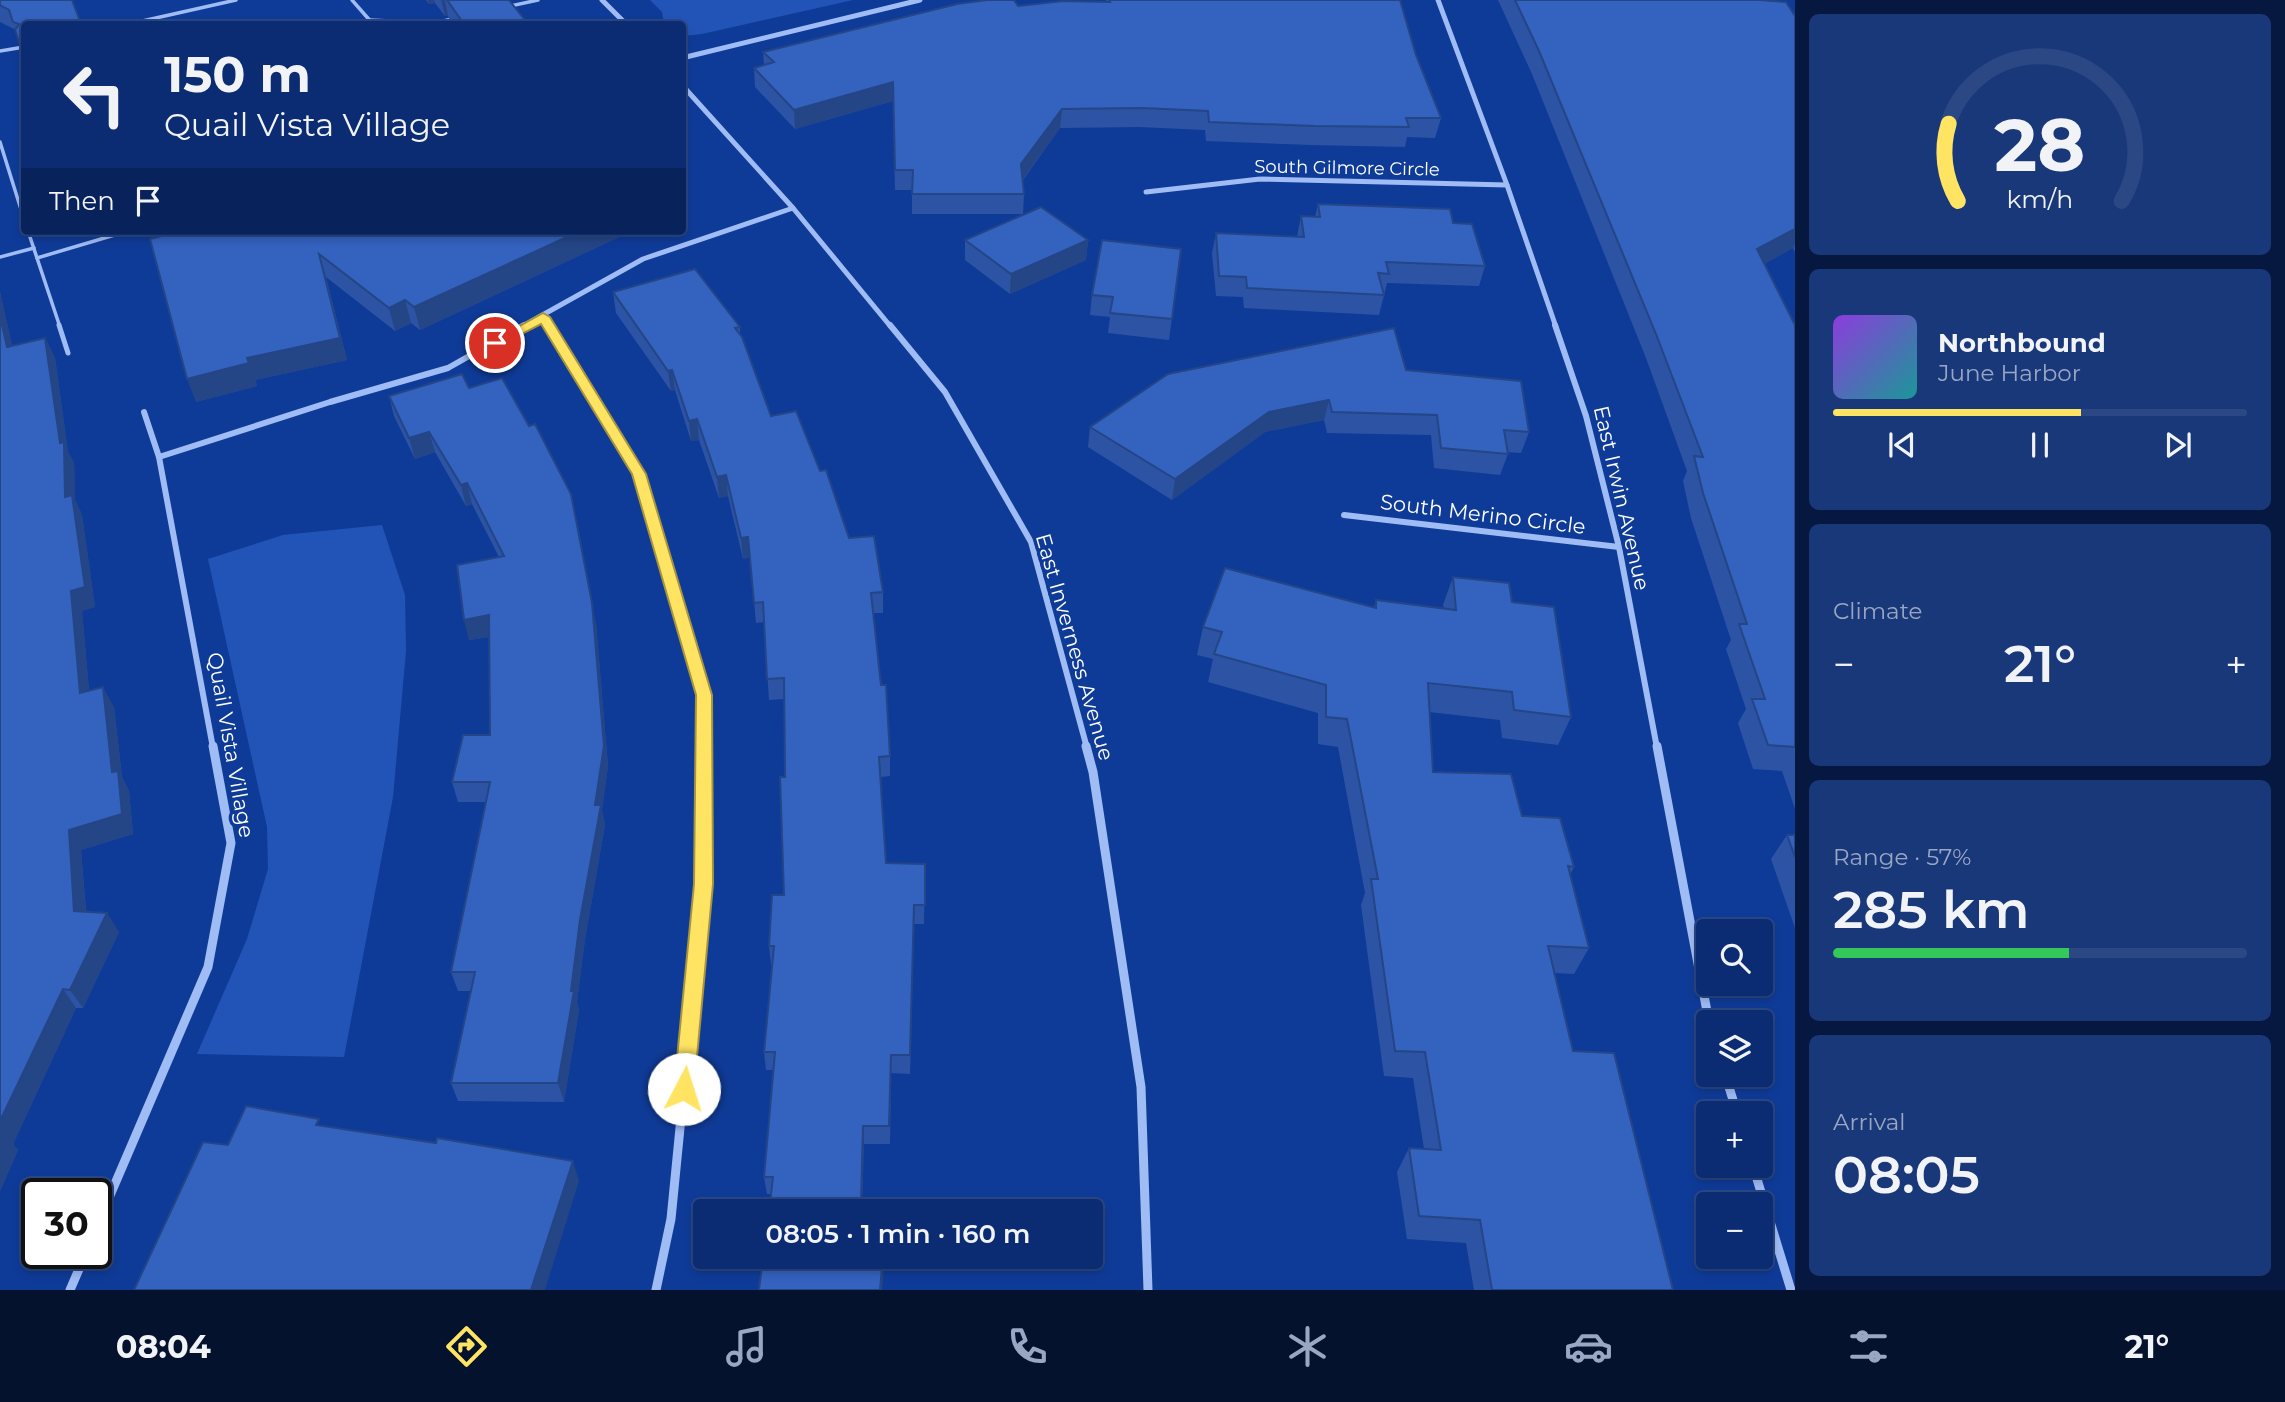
<!DOCTYPE html>
<html lang="en">
<head>
<meta charset="utf-8">
<style>
  :root { --surface:#0b2c72; --page:#19387a; --text:#f1f3f6; --muted:#9aa7c4; --line:#2b4884; --accent:#ffe463 }
  body { margin:0; font-family:Montserrat,sans-serif; background:var(--page); color:var(--text); height:100vh; display:flex; flex-direction:column; font-size:26px; white-space:nowrap }
  * { box-sizing:border-box; margin:0 }
  p { font-size:23px; color:var(--muted) }
  .icon { flex:none; width:38px; height:38px; fill:none; stroke:currentColor; stroke-width:2; stroke-linecap:round; stroke-linejoin:round }
  .map { position:relative; flex:1; overflow:hidden }
  .panel { display:flex; flex-direction:column; gap:14px; padding:14px; background:#06183f; width:490px }
  .panel>* { flex:none }
  .hud { position:absolute; left:21px; top:21px; width:665px; height:214px; border-radius:7px; box-shadow:0 4px 10px #0003,0 0 0 2px var(--line); background:#0b2c72; color:var(--text); overflow:hidden }
  .buttons { position:absolute; left:1696px; top:919px; display:grid; gap:14px }
  .buttons a { display:grid; place-items:center; width:77px; height:77px; border-radius:7px; background:var(--surface); box-shadow:0 4px 10px #0003,0 0 0 2px var(--line); font-size:35px }
  .speed { position:absolute; left:21px; top:1178px; display:flex; gap:14px; font-size:35px; font-weight:700; text-align:center }
  .speed>* { display:grid; place-content:center; width:91px; height:91px; border-radius:50%; background:var(--surface); box-shadow:0 4px 10px #0003,0 0 0 2px var(--line); line-height:1 }
  .speed .limit { border:4px solid #111; border-radius:10px; background:#fff; color:#111 }
  .pin { position:absolute; display:grid; place-items:center; width:60px; height:60px; color:#fff; margin:-30px; border:4px solid #fff; border-radius:50%; box-shadow:0 2px 7px #0007 }
  .me { position:absolute; width:77px; margin:-38px; rotate:5deg; stroke-linejoin:round; filter:drop-shadow(0 0 5px #0008) }
  .turn { display:flex; align-items:center; gap:24px; height:147px; padding:0 28px; font-size:32px }
  .turn .icon { width:91px; height:91px; stroke-width:2.5 }
  .turn b { display:block; font-size:49px; line-height:60px }
  .then { display:flex; align-items:center; height:66px; padding:0 28px; background:#0003; gap:14px; font-size:26px }
  .big { font-size:52px; font-weight:600; line-height:1.1 }
  .panel .card { flex:1; display:flex; flex-direction:column; justify-content:center; gap:10px; min-width:0; padding:0 24px; border-radius:10px; background:var(--page) }
  .panel .dial { align-items:center; gap:0 }
  .dial svg { height:182px; overflow:visible; fill:none; stroke:var(--line); stroke-width:7; stroke-linecap:round; text-anchor:middle }
  .dial text { fill:var(--text); stroke:none }
  .song { display:flex; align-items:center; gap:21px }
  .cover { width:84px; height:84px; border-radius:10px; background:linear-gradient(135deg,hsl(270 70% 55%),hsl(180 70% 35%)) }
  .played { height:7px; border-radius:4px; background:linear-gradient(90deg,var(--accent) 60%,var(--line) 60%) }
  .keys { display:flex; justify-content:space-around; direction:ltr }
  .heat { display:flex; justify-content:space-between; align-items:center; font-size:38px; direction:ltr }
  .charge { height:10px; border-radius:5px; background:linear-gradient(90deg,#34c759 57%,var(--line) 0) }
  .trip { position:absolute; left:693px; top:1199px; width:410px; height:70px; border-radius:7px; background:var(--surface); box-shadow:0 4px 10px #0003,0 0 0 2px var(--line); font-weight:600; line-height:70px; text-align:center }
  .tabs { display:flex; height:112px; justify-content:space-around; align-items:center; background:#04122e; color:var(--muted) }
  .tabs .icon { width:49px; height:49px }
  .tabs .selected { color:var(--accent) }
  .tabs b { font-size:32px; color:var(--text) }
  main { display:flex; flex:1; min-height:0 }
  .map>svg:first-child { display:block }
</style>
</head>
<body>
<main>
<div class="map">
<svg width="1795" height="1290" viewBox="0 0 1795 1290">
  <rect width="100%" height="100%" fill="#0f3b98"/>
  <g fill="#2254b8">
    <path d="M 650,0 L 853,0 L 702,34 L 683,36 L 682,24 L 664,24 L 662,12 Z"/>
    <path d="M 382,525 L 405,595 L 406,651 L 393,797 L 344,1057 L 197,1054 L 247,939 L 268,869 L 267,827 L 208,559 L 283,535 Z"/>
  </g>
  <g fill="none" stroke-linecap="round" stroke-linejoin="round">
    <g stroke="#a0bcf4" stroke-width="3.5">
      <path d="M 352,0 L 373,24"/>
      <path d="M 506,7 L 538,0"/>
      <path d="M 369,20 L 435,23 L 456,18"/>
      <path d="M 129,24 L 236,0"/>
      <path d="M 0,51 L 24,47"/>
      <path d="M 0,142 L 24,219"/>
      <path d="M 28,231 L 60,327"/>
      <path d="M 0,257 L 34,248"/>
      <path d="M 37,258 L 128,231"/>
    </g>
    <path stroke="#a0bcf4" stroke-width="5" d="M 59,325 L 68,353"/>
    <g stroke="#a0bcf4" stroke-width="5">
      <path d="M 602,0 L 626,24"/>
      <path d="M 1438,0 L 1507,185 L 1556,327"/>
      <path d="M 682,58 L 920,0"/>
      <path d="M 682,85 L 793,208 L 891,327"/>
      <path d="M 1146,192 L 1260,179 L 1507,185"/>
      <path d="M 543,317 L 549,327"/>
      <path d="M 521,327 L 643,259 L 793,208"/>
    </g>
    <g stroke="#a0bcf4" stroke-width="6">
      <path d="M 548,325 L 639,474 L 704,695 L 704,748"/>
      <path d="M 890,325 L 945,392 L 1031,542 L 1087,748"/>
      <path d="M 1555,325 L 1586,416 L 1619,547 L 1657,748"/>
      <path d="M 144,412 L 159,457 L 213,748"/>
      <path d="M 159,457 L 330,402 L 448,368 L 524,325"/>
      <path d="M 1344,515 L 1619,547"/>
    </g>
    <g stroke="#a0bcf4" stroke-width="9">
      <path d="M 1086,746 L 1093,772 L 1141,1087 L 1148,1290"/>
      <path d="M 1657,746 L 1709,1022"/>
      <path d="M 1725,1074 L 1737,1113"/>
      <path d="M 1753,1166 L 1791,1290"/>
      <path d="M 96,1228 L 208,967 L 231,843 L 213,746"/>
      <path d="M 70,1290 L 86,1253"/>
      <path d="M 656,1290 L 671,1219 L 704,885 L 704,746"/>
    </g>
  </g>
  <g fill="#2d54a4">
    <path d="M 0,0 L 81,24 L 16,30 L 0,22 Z"/>
    <path d="M 426,0 L 497,0 L 528,24 L 451,24 L 448,16 L 445,16 L 435,3 L 429,4 Z"/>
    <path d="M 1106,0 L 1400,0 L 1416,55 L 1441,118 L 1435,138 L 1407,137 L 1405,147 L 1311,145 L 1206,141 L 1205,130 L 1139,127 L 1060,128 L 1023,180 L 1024,194 L 1023,214 L 912,214 L 912,190 L 895,190 L 893,101 L 795,129 L 755,87 L 754,68 L 764,65 L 763,52 L 1018,6 L 1106,2 Z"/>
    <path d="M 1498,0 L 1760,0 L 1795,16 L 1795,252 L 1793,248 L 1764,264 L 1795,325 L 1795,809 L 1782,771 L 1753,769 L 1738,723 L 1746,709 L 1726,649 L 1731,640 L 1691,518 L 1683,481 L 1687,471 L 1646,358 L 1532,74 Z"/>
    <path d="M 1318,204 L 1453,223 L 1485,266 L 1479,286 L 1387,283 L 1379,315 L 1244,308 L 1243,297 L 1216,296 L 1212,253 L 1216,233 L 1297,237 L 1301,216 L 1315,217 Z"/>
    <path d="M 181,231 L 632,231 L 420,330 L 411,323 L 395,331 L 326,277 L 347,360 L 255,380 L 257,386 L 196,402 Z"/>
    <path d="M 965,240 L 1088,240 L 1086,260 L 1010,294 L 965,260 Z"/>
    <path d="M 1181,249 L 1169,340 L 1108,333 L 1110,317 L 1090,315 L 1092,295 Z"/>
    <path d="M 0,292 L 12,346 L 45,338 L 55,358 L 68,452 L 74,463 L 75,500 L 82,515 L 95,607 L 82,611 L 89,691 L 114,707 L 122,777 L 129,791 L 133,834 L 81,850 L 86,911 L 119,932 L 83,1008 L 76,1008 L 13,1144 L 18,1150 L 0,1191 Z"/>
    <path d="M 613,292 L 740,327 L 740,335 L 771,416 L 883,592 L 883,613 L 873,613 L 890,756 L 890,776 L 881,777 L 886,863 L 925,864 L 924,924 L 914,924 L 910,1074 L 891,1073 L 890,1144 L 864,1144 L 862,1203 L 767,1194 L 764,1177 L 773,1070 L 766,1070 L 764,1052 L 772,965 L 771,965 L 769,946 L 784,895 L 785,777 L 784,699 L 769,700 L 764,622 L 756,623 L 750,557 L 743,559 L 728,496 L 719,498 L 699,440 L 691,441 L 675,390 L 671,391 L 616,313 Z"/>
    <path d="M 1406,370 L 1529,432 L 1521,453 L 1507,452 L 1508,454 L 1500,475 L 1434,468 L 1431,435 L 1327,433 L 1324,420 L 1265,432 L 1172,500 L 1088,447 L 1090,427 Z"/>
    <path d="M 462,374 L 596,624 L 608,766 L 602,810 L 605,825 L 585,939 L 577,1002 L 579,1010 L 564,1102 L 458,1101 L 451,1083 L 471,991 L 458,991 L 451,972 L 486,802 L 458,802 L 452,782 L 490,735 L 489,637 L 469,640 L 499,557 L 472,504 L 466,506 L 435,452 L 415,459 L 394,416 L 389,396 Z"/>
    <path d="M 1453,577 L 1512,602 L 1571,717 L 1558,745 L 1502,738 L 1500,720 L 1429,712 L 1433,772 L 1522,816 L 1574,867 L 1570,875 L 1589,948 L 1574,974 L 1555,973 L 1573,1051 L 1673,1290 L 1474,1290 L 1466,1243 L 1407,1239 L 1397,1172 L 1409,1148 L 1424,1149 L 1413,1078 L 1384,1076 L 1361,905 L 1365,893 L 1338,747 L 1318,744 L 1318,713 L 1208,682 L 1213,659 L 1197,655 L 1203,627 L 1374,607 L 1376,600 L 1444,608 L 1443,605 Z"/>
    <path d="M 1787,835 L 1795,835 L 1795,928 L 1771,859 Z"/>
  </g>
  <g fill="#244586">
    <path d="M 428,0 L 434,0 L 435,3 L 429,4 Z"/>
    <path d="M 441,0 L 445,0 L 448,16 L 445,16 Z"/>
    <path d="M 893,82 L 893,101 L 795,129 L 794,110 Z"/>
    <path d="M 1062,109 L 1060,128 L 1020,183 L 1021,164 Z"/>
    <path d="M 1795,229 L 1795,244 L 1793,248 L 1746,274 L 1757,249 Z"/>
    <path d="M 580,231 L 632,231 L 420,330 L 414,307 Z"/>
    <path d="M 1088,240 L 1086,260 L 1010,294 L 1011,274 Z"/>
    <path d="M 319,254 L 347,360 L 255,380 L 257,386 L 196,402 L 187,379 L 247,358 Z"/>
    <path d="M 0,292 L 17,367 L 7,347 L 0,316 Z"/>
    <path d="M 405,300 L 411,323 L 395,331 L 389,308 Z"/>
    <path d="M 45,338 L 55,358 L 68,452 L 74,463 L 75,500 L 82,515 L 95,607 L 82,611 L 91,714 L 80,693 L 60,443 Z"/>
    <path d="M 672,370 L 675,390 L 671,391 L 668,371 Z"/>
    <path d="M 1329,400 L 1324,420 L 1265,432 L 1172,500 L 1175,479 L 1269,412 Z"/>
    <path d="M 697,419 L 699,440 L 691,441 L 689,421 Z"/>
    <path d="M 429,432 L 435,452 L 415,459 L 409,438 Z"/>
    <path d="M 726,475 L 728,496 L 719,498 L 717,477 Z"/>
    <path d="M 467,483 L 472,504 L 466,506 L 461,485 Z"/>
    <path d="M 748,537 L 750,557 L 743,559 L 741,538 Z"/>
    <path d="M 592,603 L 596,624 L 608,766 L 602,810 L 605,825 L 585,939 L 577,1002 L 579,1010 L 564,1102 L 558,1083 L 595,805 Z"/>
    <path d="M 489,615 L 494,636 L 469,640 L 464,620 Z"/>
    <path d="M 103,687 L 114,707 L 122,777 L 129,791 L 133,834 L 81,850 L 87,930 L 74,911 L 69,830 L 112,772 Z"/>
    <path d="M 107,913 L 119,932 L 83,1008 L 70,990 Z"/>
    <path d="M 63,989 L 76,1008 L 13,1144 L 18,1150 L 0,1191 L 0,1121 Z"/>
    <path d="M 863,1126 L 864,1144 L 861,1211 Z"/>
    <path d="M 573,1161 L 579,1181 L 545,1290 L 531,1290 Z"/>
    <path d="M 883,1256 L 885,1256 L 882,1290 L 880,1290 Z"/>
  </g>
  <g fill="#3462bf" stroke="#244586" stroke-width="2">
    <path d="M 0,0 L 72,0 L 81,24 L 24,24 L 24,57 L 15,30 L 19,24 L 13,22 L 9,10 L 0,5 Z"/>
    <path d="M 447,0 L 509,0 L 528,24 L 464,24 Z"/>
    <path d="M 987,0 L 1014,0 L 1018,6 L 1063,1 L 1110,2 L 1109,0 L 1400,0 L 1416,55 L 1441,118 L 1406,118 L 1409,127 L 1315,126 L 1209,122 L 1208,111 L 1142,108 L 1062,109 L 1021,164 L 1024,194 L 912,194 L 913,170 L 895,170 L 893,82 L 794,110 L 754,68 L 774,62 L 763,52 L 957,4 Z"/>
    <path d="M 1515,0 L 1760,0 L 1786,2 L 1795,16 L 1795,229 L 1757,249 L 1795,325 L 1795,747 L 1768,745 L 1752,699 L 1765,699 L 1739,624 L 1747,624 L 1703,493 L 1694,456 L 1703,457 L 1656,334 L 1539,51 Z"/>
    <path d="M 1318,204 L 1450,209 L 1453,223 L 1472,224 L 1485,266 L 1386,262 L 1389,274 L 1378,273 L 1384,295 L 1247,288 L 1246,277 L 1219,276 L 1216,233 L 1304,237 L 1301,216 L 1320,217 Z"/>
    <path d="M 1041,207 L 1088,240 L 1011,274 L 965,240 Z"/>
    <path d="M 181,231 L 580,231 L 414,307 L 405,300 L 389,308 L 319,254 L 340,338 L 247,358 L 249,363 L 187,379 L 150,239 Z"/>
    <path d="M 1102,240 L 1181,249 L 1172,319 L 1110,313 L 1113,297 L 1092,295 Z"/>
    <path d="M 695,269 L 740,327 L 735,328 L 742,337 L 771,416 L 796,411 L 820,471 L 826,470 L 849,538 L 874,536 L 883,592 L 871,593 L 881,685 L 886,685 L 890,756 L 879,757 L 886,863 L 925,864 L 925,905 L 914,905 L 910,1055 L 891,1055 L 889,1126 L 863,1126 L 861,1203 L 888,1205 L 887,1211 L 769,1211 L 773,1177 L 764,1177 L 775,1052 L 764,1052 L 774,946 L 769,946 L 772,895 L 784,895 L 780,777 L 785,777 L 784,678 L 767,679 L 763,602 L 754,603 L 748,537 L 741,538 L 726,475 L 717,477 L 697,419 L 689,421 L 672,370 L 668,371 L 613,292 Z"/>
    <path d="M 0,316 L 7,347 L 45,338 L 60,443 L 64,442 L 65,497 L 72,495 L 85,587 L 71,591 L 80,693 L 103,687 L 112,772 L 118,771 L 122,814 L 69,830 L 74,911 L 107,913 L 70,990 L 63,989 L 0,1121 Z"/>
    <path d="M 1394,328 L 1406,370 L 1521,381 L 1529,432 L 1504,430 L 1508,454 L 1441,448 L 1437,415 L 1332,412 L 1329,400 L 1269,412 L 1175,479 L 1090,427 L 1168,374 Z"/>
    <path d="M 462,374 L 469,388 L 502,378 L 529,426 L 535,424 L 571,494 L 592,603 L 604,746 L 595,805 L 601,805 L 580,920 L 571,991 L 574,991 L 558,1083 L 451,1083 L 475,972 L 451,972 L 490,782 L 452,782 L 463,735 L 490,735 L 489,615 L 464,620 L 457,565 L 504,556 L 467,483 L 461,485 L 429,432 L 409,438 L 389,396 Z"/>
    <path d="M 1225,568 L 1376,608 L 1376,600 L 1456,610 L 1453,577 L 1509,583 L 1512,602 L 1554,607 L 1571,717 L 1514,710 L 1512,692 L 1428,683 L 1433,772 L 1511,774 L 1522,816 L 1560,818 L 1574,867 L 1568,866 L 1589,948 L 1548,946 L 1573,1051 L 1614,1053 L 1673,1290 L 1492,1290 L 1480,1220 L 1419,1216 L 1409,1148 L 1441,1150 L 1425,1052 L 1395,1051 L 1371,879 L 1378,879 L 1347,719 L 1326,717 L 1326,685 L 1214,654 L 1222,632 L 1203,627 Z"/>
    <path d="M 1787,835 L 1795,835 L 1795,857 Z"/>
    <path d="M 246,1106 L 319,1119 L 316,1125 L 436,1143 L 437,1138 L 573,1161 L 531,1290 L 134,1290 L 203,1142 L 228,1145 Z"/>
    <path d="M 763,1256 L 883,1256 L 880,1290 L 759,1290 Z"/>
  </g>
  <path fill="#ffe463" stroke="#a69440" stroke-width="2" d="M 543,313 L 550,317 L 646,474 L 712,695 L 713,884 L 694,1089 L 691,1095 L 684,1098 L 677,1095 L 674,1089 L 694,884 L 696,695 L 632,474 L 541,324 L 500,345 L 495,347 L 489,343 Z"/>
  <g text-anchor="middle" dominant-baseline="central" stroke-width="7" stroke-linejoin="round" paint-order="stroke">
    <g font-size="18" fill="#fff" stroke="#0f3b98">
      <text transform="translate(1347 168) rotate(1)">South Gilmore Circle</text>
    </g>
    <g font-size="21" fill="#fff" stroke="#0f3b98">
      <text transform="translate(1622 498) rotate(77)">East Irwin Avenue</text>
      <text transform="translate(1483 514) rotate(7)">South Merino Circle</text>
      <text transform="translate(1075 647) rotate(74)">East Inverness Avenue</text>
      <text transform="translate(231 745) rotate(80)">Quail Vista Village</text>
    </g>
  </g>
</svg>
<div class="buttons">
<a><svg class="icon" aria-label="search" viewBox="0 0 24 24"><circle cx="10" cy="10" r="6"/><path d="M15 15l6 6"/></svg></a>
<a><svg class="icon" aria-label="layers" viewBox="0 0 24 24"><path d="M12 4l9 5-9 5-9-5zM3 14l9 5 9-5"/></svg></a>
<a>+</a>
<a>−</a>
</div>
<div class="speed"><div class="limit">30</div></div>
<div class="pin" style="left:495px;top:343px;background:#d93025"><svg class="icon" aria-label="arrive" viewBox="0 0 24 24"><path d="M6 21V4h12l-3 4 3 4H6"/></svg></div>
<svg class="me" style="left:684px;top:1089px" viewBox="-20 -20 40 40"><circle r="19" fill="#fff"/><path d="M0-13L10 11 0 6-10 11z" fill="#ffe463"/></svg>
<div class="trip">08:05 · 1 min · 160 m</div>
<div class="hud">
<div class="turn"><svg class="icon" aria-label="left" viewBox="0 0 24 24"><path d="M17 20v-9H6M10 6l-5 5 5 5"/></svg><div><b>150 m</b>Quail Vista Village</div></div>
<div class="then">Then<svg class="icon" aria-label="arrive" viewBox="0 0 24 24"><path d="M6 21V4h12l-3 4 3 4H6"/></svg></div>
</div>
</div>
<section class="panel">
<div class="card dial"><svg viewBox="0 0 100 80">
<path d="M14 69A42 42 0 1 1 86 69"/>
<path d="M14 69A42 42 0 0 1 10 35" stroke="#ffe463"/>
<text x="50" y="56" font-size="32" font-weight="700">28</text>
<text x="50" y="72" font-size="11">km/h</text>
</svg></div>
<div class="card">
<div class="song"><i class="cover"></i><div><b>Northbound</b><p>June Harbor</p></div></div>
<div class="played"></div>
<div class="keys"><svg class="icon" aria-label="previous" viewBox="0 0 24 24"><path d="M18 5L8 12l10 7zM5 5v14"/></svg><svg class="icon" aria-label="pause" viewBox="0 0 24 24"><path d="M8 5v14M16 5v14"/></svg><svg class="icon" aria-label="next" viewBox="0 0 24 24"><path d="M6 5l10 7-10 7zM19 5v14"/></svg></div>
</div>
<div class="card"><p>Climate</p>
<div class="heat"><a>−</a><b class="big">21°</b><a>+</a></div>
</div>
<div class="card"><p>Range · 57%</p><b class="big">285 km</b><div class="charge"></div></div>
<div class="card"><p>Arrival</p><b class="big">08:05</b></div>
</section>
</main>
<nav class="tabs">
<b>08:04</b>
<svg class="icon selected" aria-label="directions" viewBox="0 0 24 24"><path d="M12 3l9 9-9 9-9-9zM9 14v-3h6M13 9l2 2-2 2"/></svg>
<svg class="icon" aria-label="music" viewBox="0 0 24 24"><path d="M9 18V5l10-2v13"/><circle cx="6" cy="18" r="3"/><circle cx="16" cy="16" r="3"/></svg>
<svg class="icon" aria-label="phone" viewBox="0 0 24 24"><path d="M5 4h4l2 5-3 2q2 4 5 5l2-3 5 2v4C11 20 4 13 5 4z"/></svg>
<svg class="icon" aria-label="climate" viewBox="0 0 24 24"><path d="M12 3v18M4 7l16 10M4 17L20 7"/></svg>
<svg class="icon" aria-label="car" viewBox="0 0 24 24"><path d="M5 17H2v-5l4-1 3-4h7l3 4 3 1v5h-3M9 17h6M6 11h13"/><circle cx="7" cy="17" r="2"/><circle cx="17" cy="17" r="2"/></svg>
<svg class="icon" aria-label="filters" viewBox="0 0 24 24"><path d="M4 7h16M4 17h16"/><circle cx="9" cy="7" r="2"/><circle cx="15" cy="17" r="2"/></svg>
<b>21°</b>
</nav>
</body>
</html>
